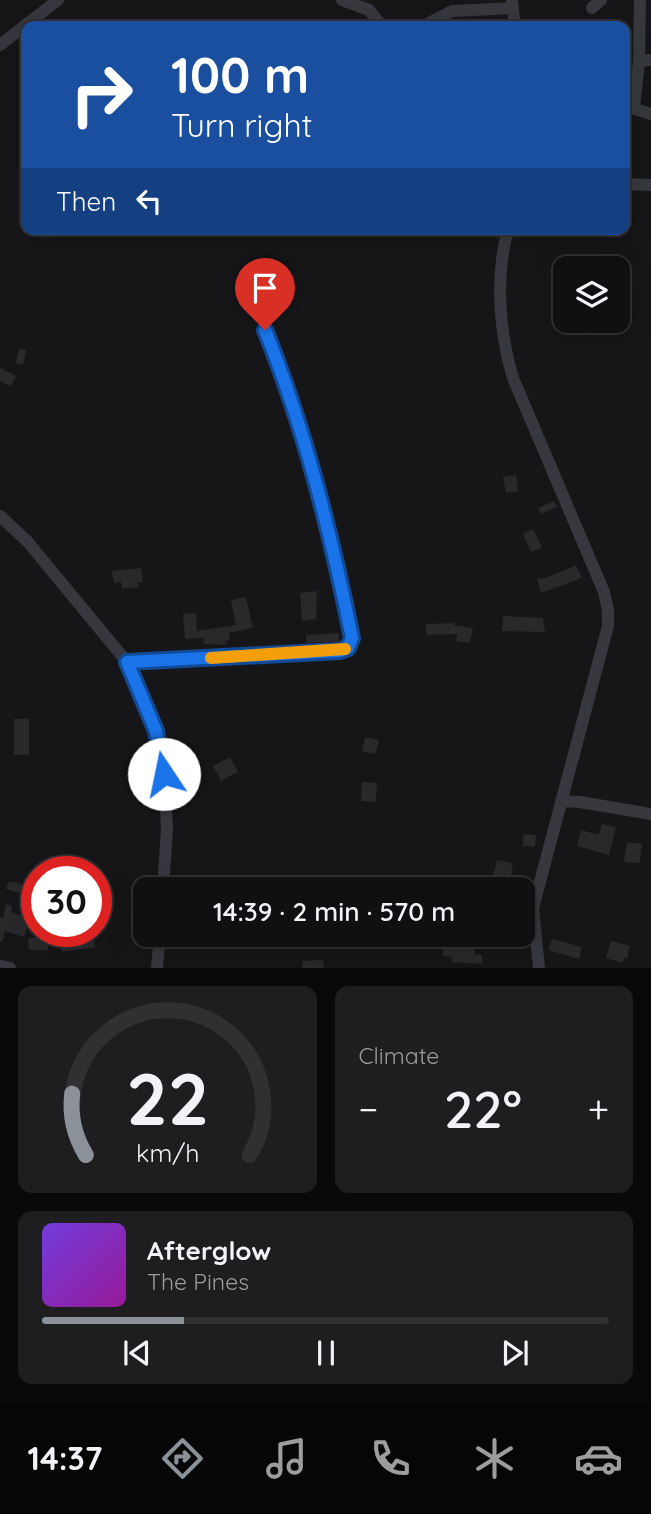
<!DOCTYPE html>
<html lang="en">
<head>
<meta charset="utf-8">
<style>
  :root { --surface:#101012; --page:#1e1e20; --text:#f1f3f6; --muted:#9c9d9f; --line:#303032; --accent:#8c9099 }
  body { margin:0; font-family:Quicksand,sans-serif; background:var(--page); color:var(--text); height:100vh; display:flex; flex-direction:column; font-size:26px; white-space:nowrap }
  * { box-sizing:border-box; margin:0 }
  p { font-size:23px; color:var(--muted) }
  .icon { flex:none; width:38px; height:38px; fill:none; stroke:currentColor; stroke-width:2; stroke-linecap:round; stroke-linejoin:round }
  .map { position:relative; height:968px; overflow:hidden }
  .details { display:flex; flex-direction:column; gap:18px; padding:18px; background:#09090a; flex:1 }
  .details>* { flex:none }
  .banner { position:absolute; left:21px; top:21px; width:609px; height:214px; border-radius:14px; box-shadow:0 7px 28px #0002,0 0 0 2px var(--line); background:#1a4fa0; color:#fff; overflow:hidden }
  .controls { position:absolute; left:553px; top:256px; display:grid; gap:14px }
  .controls a { display:grid; place-items:center; width:77px; height:77px; border-radius:14px; background:var(--surface); box-shadow:0 7px 28px #0002,0 0 0 2px var(--line); font-size:35px }
  .speed { position:absolute; left:21px; top:856px; display:flex; gap:14px; font-size:35px; font-weight:700; text-align:center }
  .speed>* { display:grid; place-content:center; width:91px; height:91px; border-radius:50%; background:var(--surface); box-shadow:0 7px 28px #0002,0 0 0 2px var(--line); line-height:1 }
  .speed .limit { border:10px solid #d22; background:#fff; color:#111 }
  .pin { position:absolute; display:grid; place-items:center; width:60px; height:60px; color:#fff; margin:-72px -30px; border-radius:50% 50% 50% 0; rotate:-45deg; box-shadow:0 0 7px #0007 }
  .pin .icon { rotate:45deg }
  .me { position:absolute; width:77px; margin:-38px; rotate:349deg; stroke-linejoin:round; filter:drop-shadow(0 0 5px #0008) }
  .turn { display:flex; align-items:center; gap:24px; height:147px; padding:0 35px; font-size:32px }
  .turn .icon { width:91px; height:91px; stroke-width:2.5 }
  .turn b { display:block; font-size:49px; line-height:60px }
  .then { display:flex; align-items:center; height:66px; padding:0 35px; background:#0003; gap:14px; font-size:26px }
  .big { font-size:52px; font-weight:600; line-height:1.1 }
  .details .card { flex:1; display:flex; flex-direction:column; justify-content:center; gap:10px; min-width:0; padding:0 24px; border-radius:14px; background:var(--page) }
  .details .dial { align-items:center; gap:0 }
  .dial svg { height:182px; overflow:visible; fill:none; stroke:var(--line); stroke-width:7; stroke-linecap:round; text-anchor:middle }
  .dial text { fill:var(--text); stroke:none }
  .song { display:flex; align-items:center; gap:21px }
  .cover { width:84px; height:84px; border-radius:10px; background:linear-gradient(135deg,hsl(260 70% 55%),hsl(300 70% 35%)) }
  .played { height:7px; border-radius:4px; background:linear-gradient(90deg,var(--accent) 25%,var(--line) 25%) }
  .keys { display:flex; justify-content:space-around; direction:ltr }
  .heat { display:flex; justify-content:space-between; align-items:center; font-size:38px; direction:ltr }
  .details .tiles { flex:1; display:grid; gap:18px; grid-template-columns:1fr 1fr }
  .card:last-child { grid-column:span 2 }
  .trip { position:absolute; left:133px; top:877px; width:402px; height:70px; border-radius:14px; background:var(--surface); box-shadow:0 7px 28px #0002,0 0 0 2px var(--line); font-weight:600; line-height:70px; text-align:center }
  .tab-bar { display:flex; height:112px; justify-content:space-around; align-items:center; background:#060607; color:var(--muted) }
  .tab-bar .icon { width:49px; height:49px }
  .tab-bar .current { color:var(--accent) }
  .tab-bar b { font-size:32px; color:var(--text) }
  .map>svg:first-child { display:block }
</style>
</head>
<body>
<div class="map">
<svg width="651" height="968" viewBox="0 0 651 968">
  <rect width="100%" height="100%" fill="#161618"/>
  <g fill="#29292c">
    <path d="M 19,349 L 26,350 L 23,365 L 16,363 Z"/>
    <path d="M 0,368 L 16,376 L 11,386 L 0,381 Z"/>
    <path d="M 516,475 L 518,491 L 506,493 L 503,477 Z"/>
    <path d="M 554,501 L 557,507 L 541,514 L 538,508 Z"/>
    <path d="M 533,529 L 542,548 L 531,552 L 523,534 Z"/>
    <path d="M 576,565 L 582,578 L 541,593 L 537,579 L 546,578 Z"/>
    <path d="M 141,568 L 143,582 L 138,583 L 139,587 L 122,589 L 121,582 L 114,583 L 112,571 Z"/>
    <path d="M 317,591 L 316,619 L 302,621 L 300,593 Z"/>
    <path d="M 246,597 L 253,628 L 229,633 L 230,640 L 225,641 L 226,645 L 204,644 L 203,638 L 185,639 L 183,614 L 196,613 L 197,631 L 236,625 L 231,600 Z"/>
    <path d="M 503,616 L 543,618 L 545,632 L 502,631 Z"/>
    <path d="M 454,623 L 454,625 L 473,628 L 470,643 L 456,641 L 457,634 L 426,635 L 426,624 Z"/>
    <path d="M 339,633 L 339,642 L 306,643 L 306,635 Z"/>
    <rect x="14" y="719" width="15" height="36"/>
    <path d="M 365,737 L 379,740 L 375,754 L 362,751 Z"/>
    <path d="M 230,757 L 238,772 L 221,781 L 213,766 Z"/>
    <path d="M 362,782 L 377,783 L 376,802 L 361,801 Z"/>
    <path d="M 602,824 L 616,827 L 609,855 L 577,846 L 581,830 L 599,835 Z"/>
    <path d="M 523,834 L 536,835 L 535,847 L 523,846 Z"/>
    <path d="M 627,842 L 642,844 L 640,863 L 624,862 Z"/>
    <path d="M 497,860 L 513,863 L 511,877 L 517,878 L 515,889 L 491,886 Z"/>
    <path d="M 365,876 L 374,878 L 373,889 L 363,888 Z"/>
    <path d="M 9,881 L 29,886 L 27,895 L 6,889 Z"/>
    <path d="M 6,904 L 12,906 L 11,912 L 30,919 L 24,937 L 5,931 L 2,942 L 0,942 L 0,917 L 3,918 Z"/>
    <path d="M 69,931 L 79,931 L 80,939 L 93,937 L 95,947 L 62,952 L 61,944 L 71,943 Z"/>
    <path d="M 48,937 L 48,950 L 29,950 L 28,938 Z"/>
    <path d="M 552,939 L 582,947 L 579,959 L 548,950 Z"/>
    <path d="M 453,940 L 475,944 L 474,954 L 482,955 L 482,964 L 451,962 L 452,957 L 443,956 L 443,946 L 452,946 Z"/>
    <path d="M 611,941 L 630,946 L 627,959 L 624,958 L 622,963 L 606,958 Z"/>
    <path d="M 323,960 L 324,968 L 302,968 L 302,961 Z"/>
  </g>
  <g fill="none" stroke-linecap="round" stroke-linejoin="round">
    <g stroke="#37383d" stroke-width="12">
      <path d="M 342,0 L 369,10 L 382,26"/>
      <path d="M 512,2 L 515,26"/>
      <path d="M 592,8 L 601,0"/>
      <path d="M 423,26 L 452,11 L 513,8"/>
      <path d="M 0,45 L 58,0"/>
      <path d="M 639,61 L 640,0"/>
      <path d="M 625,106 L 651,114"/>
      <path d="M 634,108 L 639,61 L 651,60"/>
      <path d="M 625,184 L 651,185"/>
      <path d="M 508,229 C 495,276 499,331 513,378 L 604,592 L 608,610 L 608,626 L 533,908 L 539,968"/>
      <path d="M 0,516 L 27,541 L 127,662 L 156,731 L 164,774 L 167,829 L 163,889"/>
      <path d="M 127,662 L 340,651 L 351,645 L 352,638 C 331,534 306,428 265,330"/>
      <path d="M 561,801 L 580,802 L 651,814"/>
      <path d="M 0,966 L 10,968"/>
      <path d="M 157,968 L 160,934"/>
    </g>
  </g>
  <g fill="none" stroke-linecap="round" stroke-linejoin="round">
    <g stroke="#114b97" stroke-width="18">
      <path id="route" d="M 164,774 L 156,731 L 127,662 L 340,651 L 348,648 L 352,638 C 331,534 305,429 265,330"/>
    </g>
    <use href="#route" stroke="#1a73e8" stroke-width="12"/>
    <path stroke="#f59e0b" stroke-width="12" d="M 211,658 L 345,649"/>
  </g>
</svg>
<div class="controls">
<a><svg class="icon" aria-label="layers" viewBox="0 0 24 24"><path d="M12 4l9 5-9 5-9-5zM3 14l9 5 9-5"/></svg></a>
</div>
<div class="speed"><div class="limit">30</div></div>
<div class="pin" style="left:265px;top:330px;background:#d93025"><svg class="icon" aria-label="arrive" viewBox="0 0 24 24"><path d="M6 21V4h12l-3 4 3 4H6"/></svg></div>
<svg class="me" style="left:164px;top:774px" viewBox="-20 -20 40 40"><circle r="19" fill="#fff"/><path d="M0-13L10 11 0 6-10 11z" fill="#1a73e8"/></svg>
<div class="trip">14:39 · 2 min · 570 m</div>
<div class="banner">
<div class="turn"><svg class="icon" aria-label="right" viewBox="0 0 24 24"><path d="M7 20v-9h11M14 6l5 5-5 5"/></svg><div><b>100 m</b>Turn right</div></div>
<div class="then">Then<svg class="icon" aria-label="left" viewBox="0 0 24 24"><path d="M17 20v-9H6M10 6l-5 5 5 5"/></svg></div>
</div>
</div>
<section class="details">
<div class="tiles">
<div class="card dial"><svg viewBox="0 0 100 80">
<path d="M14 69A42 42 0 1 1 86 69"/>
<path d="M14 69A42 42 0 0 1 8 42" stroke="#8c9099"/>
<text x="50" y="56" font-size="32" font-weight="700">22</text>
<text x="50" y="72" font-size="11">km/h</text>
</svg></div>
<div class="card"><p>Climate</p>
<div class="heat"><a>−</a><b class="big">22°</b><a>+</a></div>
</div>
<div class="card">
<div class="song"><i class="cover"></i><div><b>Afterglow</b><p>The Pines</p></div></div>
<div class="played"></div>
<div class="keys"><svg class="icon" aria-label="previous" viewBox="0 0 24 24"><path d="M18 5L8 12l10 7zM5 5v14"/></svg><svg class="icon" aria-label="pause" viewBox="0 0 24 24"><path d="M8 5v14M16 5v14"/></svg><svg class="icon" aria-label="next" viewBox="0 0 24 24"><path d="M6 5l10 7-10 7zM19 5v14"/></svg></div>
</div>
</div>
</section>
<nav class="tab-bar">
<b>14:37</b>
<svg class="icon current" aria-label="directions" viewBox="0 0 24 24"><path d="M12 3l9 9-9 9-9-9zM9 14v-3h6M13 9l2 2-2 2"/></svg>
<svg class="icon" aria-label="music" viewBox="0 0 24 24"><path d="M9 18V5l10-2v13"/><circle cx="6" cy="18" r="3"/><circle cx="16" cy="16" r="3"/></svg>
<svg class="icon" aria-label="phone" viewBox="0 0 24 24"><path d="M5 4h4l2 5-3 2q2 4 5 5l2-3 5 2v4C11 20 4 13 5 4z"/></svg>
<svg class="icon" aria-label="climate" viewBox="0 0 24 24"><path d="M12 3v18M4 7l16 10M4 17L20 7"/></svg>
<svg class="icon" aria-label="car" viewBox="0 0 24 24"><path d="M5 17H2v-5l4-1 3-4h7l3 4 3 1v5h-3M9 17h6M6 11h13"/><circle cx="7" cy="17" r="2"/><circle cx="17" cy="17" r="2"/></svg>
</nav>
</body>
</html>
